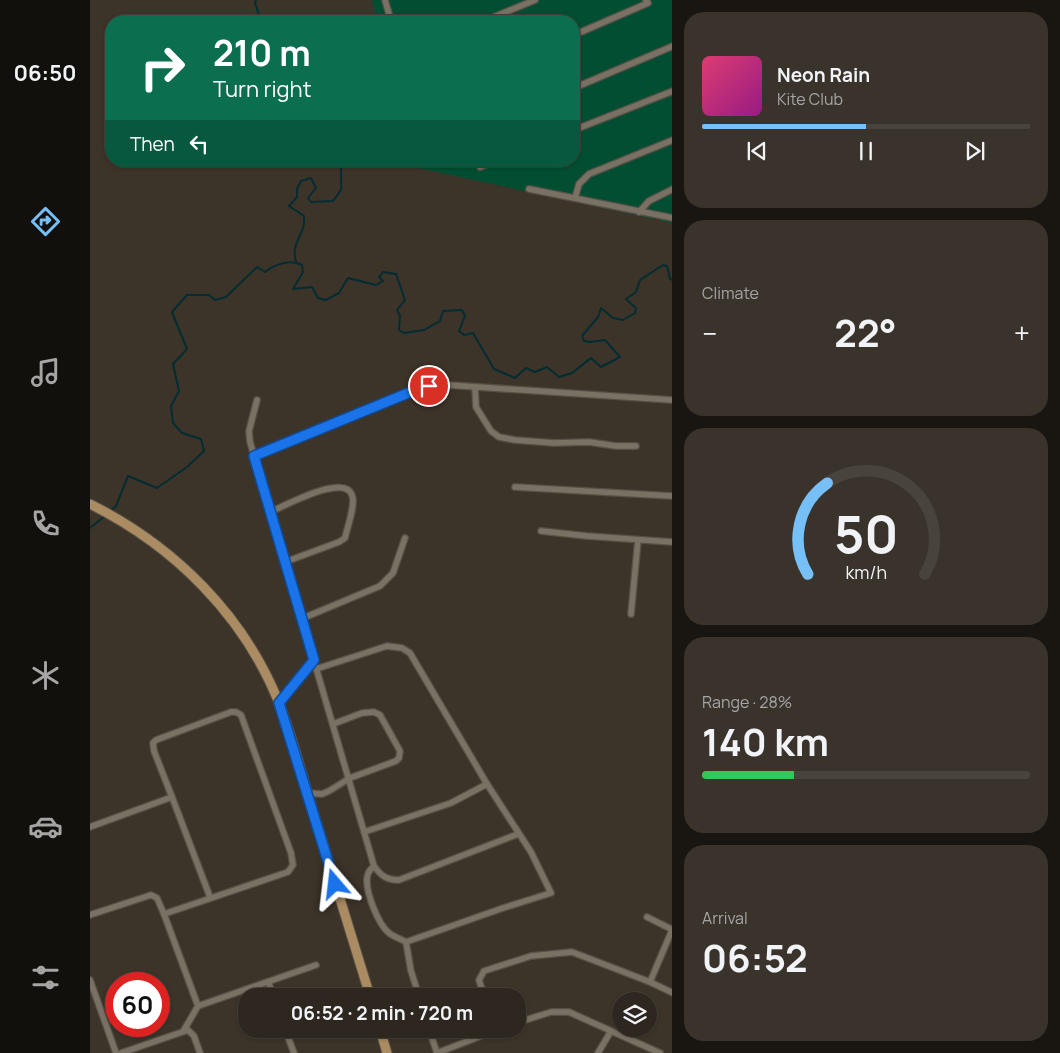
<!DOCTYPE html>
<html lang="en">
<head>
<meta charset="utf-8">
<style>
  :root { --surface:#2d271f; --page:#39332c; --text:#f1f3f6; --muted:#a7a5a4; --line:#48443d; --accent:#77bff7 }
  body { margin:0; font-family:Manrope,sans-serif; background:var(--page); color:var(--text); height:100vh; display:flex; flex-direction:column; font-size:19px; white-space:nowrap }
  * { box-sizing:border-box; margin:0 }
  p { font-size:16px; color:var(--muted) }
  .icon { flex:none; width:28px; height:28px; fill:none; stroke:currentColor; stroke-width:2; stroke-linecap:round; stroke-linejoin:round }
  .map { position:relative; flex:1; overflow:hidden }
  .drawer { display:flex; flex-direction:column; gap:12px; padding:12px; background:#191511; width:388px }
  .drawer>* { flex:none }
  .hud { position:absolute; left:15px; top:15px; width:475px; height:152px; border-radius:20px; box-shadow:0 1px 4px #0004,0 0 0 1px var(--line); background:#0b6e4f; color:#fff; overflow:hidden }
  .controls { position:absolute; left:522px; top:992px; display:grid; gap:10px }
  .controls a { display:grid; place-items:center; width:45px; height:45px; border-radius:50%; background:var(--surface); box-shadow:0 1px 4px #0004,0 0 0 1px var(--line); font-size:25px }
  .speed { position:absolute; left:15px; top:972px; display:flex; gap:10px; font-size:25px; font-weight:700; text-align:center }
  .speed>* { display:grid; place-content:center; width:65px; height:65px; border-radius:50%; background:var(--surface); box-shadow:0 1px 4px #0004,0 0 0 1px var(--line); line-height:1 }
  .speed .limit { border:8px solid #d22; background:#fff; color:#111 }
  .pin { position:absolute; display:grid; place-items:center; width:42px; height:42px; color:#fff; margin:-21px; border:2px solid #fff; border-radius:50%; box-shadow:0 1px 5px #0007 }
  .me { position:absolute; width:55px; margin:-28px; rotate:343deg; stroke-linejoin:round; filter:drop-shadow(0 0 4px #0008) }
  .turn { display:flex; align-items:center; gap:18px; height:105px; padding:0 25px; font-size:22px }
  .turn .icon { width:65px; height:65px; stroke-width:2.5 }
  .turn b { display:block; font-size:35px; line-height:42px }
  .then { display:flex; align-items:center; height:48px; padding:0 25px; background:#0003; gap:10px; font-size:19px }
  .big { font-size:38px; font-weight:700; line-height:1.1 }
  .drawer .widget { flex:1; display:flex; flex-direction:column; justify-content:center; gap:8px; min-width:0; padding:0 18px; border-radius:20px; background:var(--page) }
  .drawer .dial { align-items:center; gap:0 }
  .dial svg { height:130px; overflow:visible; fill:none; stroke:var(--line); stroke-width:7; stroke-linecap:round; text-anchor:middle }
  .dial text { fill:var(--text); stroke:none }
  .song { display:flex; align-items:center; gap:15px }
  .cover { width:60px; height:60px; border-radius:8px; background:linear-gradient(135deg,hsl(340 70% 55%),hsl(310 70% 35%)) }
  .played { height:5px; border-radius:2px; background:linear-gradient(90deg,var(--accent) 50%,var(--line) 50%) }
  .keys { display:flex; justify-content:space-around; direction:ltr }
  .heat { display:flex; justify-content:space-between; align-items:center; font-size:28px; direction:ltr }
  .charge { height:8px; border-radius:4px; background:linear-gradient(90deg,#34c759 28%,var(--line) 0) }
  .trip { position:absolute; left:148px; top:988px; width:288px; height:50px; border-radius:20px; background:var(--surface); box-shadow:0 1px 4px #0004,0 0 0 1px var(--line); font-weight:700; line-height:50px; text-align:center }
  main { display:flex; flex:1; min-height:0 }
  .tab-bar { display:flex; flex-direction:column; width:90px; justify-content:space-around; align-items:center; background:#12100c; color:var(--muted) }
  .tab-bar .icon { width:35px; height:35px }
  .tab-bar .selected { color:var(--accent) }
  .tab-bar b { font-size:22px; color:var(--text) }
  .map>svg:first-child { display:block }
</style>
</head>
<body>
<main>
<nav class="tab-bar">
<b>06:50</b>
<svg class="icon selected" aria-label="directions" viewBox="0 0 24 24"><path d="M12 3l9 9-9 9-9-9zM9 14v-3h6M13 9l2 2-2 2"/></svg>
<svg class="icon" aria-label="music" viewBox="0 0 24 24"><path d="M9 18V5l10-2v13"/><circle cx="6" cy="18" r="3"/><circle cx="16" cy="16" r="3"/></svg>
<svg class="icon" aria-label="phone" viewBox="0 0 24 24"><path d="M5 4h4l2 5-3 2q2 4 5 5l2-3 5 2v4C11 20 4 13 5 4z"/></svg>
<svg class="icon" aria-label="climate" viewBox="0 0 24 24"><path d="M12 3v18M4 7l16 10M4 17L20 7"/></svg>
<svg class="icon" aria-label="car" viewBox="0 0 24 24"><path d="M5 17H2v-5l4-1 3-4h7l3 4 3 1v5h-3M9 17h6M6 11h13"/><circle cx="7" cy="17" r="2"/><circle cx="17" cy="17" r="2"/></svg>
<svg class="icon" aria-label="filters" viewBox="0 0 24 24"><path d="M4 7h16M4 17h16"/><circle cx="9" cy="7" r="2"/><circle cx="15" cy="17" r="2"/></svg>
</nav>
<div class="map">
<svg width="583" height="1053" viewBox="0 0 583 1053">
  <rect width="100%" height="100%" fill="#3c3429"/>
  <path fill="#024e32" d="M 282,0 L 582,0 L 582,223 L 324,167 L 322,161 L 484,161 L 484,21 L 287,21 Z"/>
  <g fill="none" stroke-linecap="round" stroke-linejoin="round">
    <g stroke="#032c33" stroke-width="2">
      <path d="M 166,0 L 165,3 L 169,15 L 175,21"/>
      <path d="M 206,262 C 200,242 216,235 214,216 L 199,206 L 207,197 L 207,189 L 211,181 L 221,178 L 226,188 L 218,198 L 221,202 L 243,201 L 251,190 L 251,161"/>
      <path d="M 20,511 L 26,506 L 38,476 L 67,488 L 97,467 L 114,451 L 111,439 L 92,433 L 83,423 L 81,406 L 89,391 L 83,364 L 97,349 L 82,312 L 97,295 L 119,295 L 125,300 L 136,297 L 167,267 L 175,272 C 185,264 201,259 212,265 L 213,272 L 203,289 L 222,287 L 228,298 L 236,300 L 249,293 L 258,278 L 286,285 L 293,281 L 289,277 L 293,272 L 306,274 L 315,300 L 307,310 L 310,316 L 309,330 L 314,333 L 334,330 L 350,321 L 353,311 L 372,310 L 375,316 L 369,331 L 374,335 L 383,333 L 404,369 L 425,378 L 436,368 L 445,372 L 457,367 L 469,377 L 482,373 L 501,358 L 511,367 L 530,357 L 515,340 L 500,342 L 494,341 L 492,336 L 508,317 L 511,308 L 523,318 L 533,320 L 545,313 L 546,308 L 536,299 L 546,292 L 550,280 L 573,265 L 577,266 L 580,279 L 583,280"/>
      <path d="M 0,528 L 15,516"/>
    </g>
    <g stroke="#575047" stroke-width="8">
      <g id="street">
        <path d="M 295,0 L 301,21"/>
        <path d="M 394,21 L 445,0"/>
        <path d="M 484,35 L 558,3 L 556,0"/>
        <path d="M 484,88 L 583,46"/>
        <path d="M 484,130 L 583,91"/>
        <path d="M 390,167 L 404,161"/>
        <path d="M 439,189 L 583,218"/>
        <path d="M 485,198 L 489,184 L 499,174 L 583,140"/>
        <path d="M 549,212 L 559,201 L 583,189"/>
        <path d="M 385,387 L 386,407 L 401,431 L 409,437 L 425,440 L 464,443 L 499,442 L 526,446 L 546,446"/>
        <path d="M 167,400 L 159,431 L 160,442 L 284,866 C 291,876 297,880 309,880 L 428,834"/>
        <path d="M 164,456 L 327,389 L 339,386 L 358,385 L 583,400"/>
        <path d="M 425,487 L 583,496"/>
        <path d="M 180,512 C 195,506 254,473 262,495 C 266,504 257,528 255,538 L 249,542 L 195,562"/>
        <path d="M 451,531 L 497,536 L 583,542"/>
        <path d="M 541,614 L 548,540"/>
        <path d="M 211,619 L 290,586 L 303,573 L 315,538"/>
        <path d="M 226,669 L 297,646 L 312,648 L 320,653 L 397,784 L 441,852 L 461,893 L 413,908 L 316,942 C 311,939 304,937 299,933 C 288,924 276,893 277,879 C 277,873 280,870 284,866"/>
        <path d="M 189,703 L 224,660"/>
        <path d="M 217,793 L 232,794 L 239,791 L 260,778 L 306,761 L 309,758 L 310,751 L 290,715 L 284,712 L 272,713 L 243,724"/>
        <path d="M 82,797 L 120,897"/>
        <path d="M 0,827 L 82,797 L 64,751 L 63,743 L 66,740 L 141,712 L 146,712 L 151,715 L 201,853 L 203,865 L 198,872 L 74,914 L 67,898 L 61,895 L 0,915"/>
        <path d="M 274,832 L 361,803 L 397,784"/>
        <path d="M 74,914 L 108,1006"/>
        <path d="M 557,917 L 583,930"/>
        <path d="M 316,942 L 321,971 L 329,996"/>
        <path d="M 0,980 L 26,1053"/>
        <path d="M 178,982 L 184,996"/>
        <path d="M 560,982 L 582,930"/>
        <path d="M 394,996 L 389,980 L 394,971 L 441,956 L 482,952 L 560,982 L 583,993"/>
        <path d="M 426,1023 L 461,1012 L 479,1012 L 570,1053"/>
        <path d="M 195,1029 L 204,1053"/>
        <path d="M 339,1029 L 347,1053"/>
        <path d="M 94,1030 L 108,1006 L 226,965"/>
        <path d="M 31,1053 L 98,1030 L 104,1036 L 110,1053"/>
        <path d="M 347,1053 L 409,1029"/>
        <path d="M 508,1053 L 521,1031"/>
      </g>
    </g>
    <g stroke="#575047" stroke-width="11">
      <g id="primary">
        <path d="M 0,504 C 84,546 154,615 189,703 C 203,738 212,776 223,811 C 242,873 261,935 280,996"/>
        <path d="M 290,1029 L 297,1053"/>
      </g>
    </g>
    <use href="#street" stroke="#7a7165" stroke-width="5.5"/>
    <use href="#primary" stroke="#ab8b61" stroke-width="9"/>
  </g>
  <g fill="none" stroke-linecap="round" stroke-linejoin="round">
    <g stroke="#114b97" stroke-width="12">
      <path id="route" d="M 245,884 L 189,703 L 224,660 L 164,456 L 328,389 L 339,386"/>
    </g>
    <use href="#route" stroke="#1a73e8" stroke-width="9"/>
  </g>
</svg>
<div class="controls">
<a><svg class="icon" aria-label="layers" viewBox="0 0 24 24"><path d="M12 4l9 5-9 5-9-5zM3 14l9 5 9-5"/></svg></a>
</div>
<div class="speed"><div class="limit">60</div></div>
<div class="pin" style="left:339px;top:386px;background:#d93025"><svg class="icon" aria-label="arrive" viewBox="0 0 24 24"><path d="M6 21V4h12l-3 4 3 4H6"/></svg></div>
<svg class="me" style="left:245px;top:884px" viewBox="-20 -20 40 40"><path d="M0-17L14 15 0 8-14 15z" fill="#1a73e8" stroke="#fff" stroke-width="4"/></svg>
<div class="trip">06:52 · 2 min · 720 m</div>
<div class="hud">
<div class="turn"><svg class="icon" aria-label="right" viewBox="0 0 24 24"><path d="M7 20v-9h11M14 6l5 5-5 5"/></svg><div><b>210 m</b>Turn right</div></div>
<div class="then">Then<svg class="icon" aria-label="left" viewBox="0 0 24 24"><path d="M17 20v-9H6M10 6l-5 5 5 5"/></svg></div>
</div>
</div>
<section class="drawer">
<div class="widget">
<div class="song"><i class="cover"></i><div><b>Neon Rain</b><p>Kite Club</p></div></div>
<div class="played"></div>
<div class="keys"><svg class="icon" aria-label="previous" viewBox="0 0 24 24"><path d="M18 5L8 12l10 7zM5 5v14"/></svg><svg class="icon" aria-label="pause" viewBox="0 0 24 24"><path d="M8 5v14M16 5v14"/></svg><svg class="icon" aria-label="next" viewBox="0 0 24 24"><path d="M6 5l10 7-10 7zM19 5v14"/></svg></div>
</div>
<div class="widget"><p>Climate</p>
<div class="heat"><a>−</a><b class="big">22°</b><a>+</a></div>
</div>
<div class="widget dial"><svg viewBox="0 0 100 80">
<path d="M14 69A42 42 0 1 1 86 69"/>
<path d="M14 69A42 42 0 0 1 26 13" stroke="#77bff7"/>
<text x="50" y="56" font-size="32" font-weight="700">50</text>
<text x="50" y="72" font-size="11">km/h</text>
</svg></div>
<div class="widget"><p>Range · 28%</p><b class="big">140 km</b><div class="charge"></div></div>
<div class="widget"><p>Arrival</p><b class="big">06:52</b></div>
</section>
</main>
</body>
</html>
